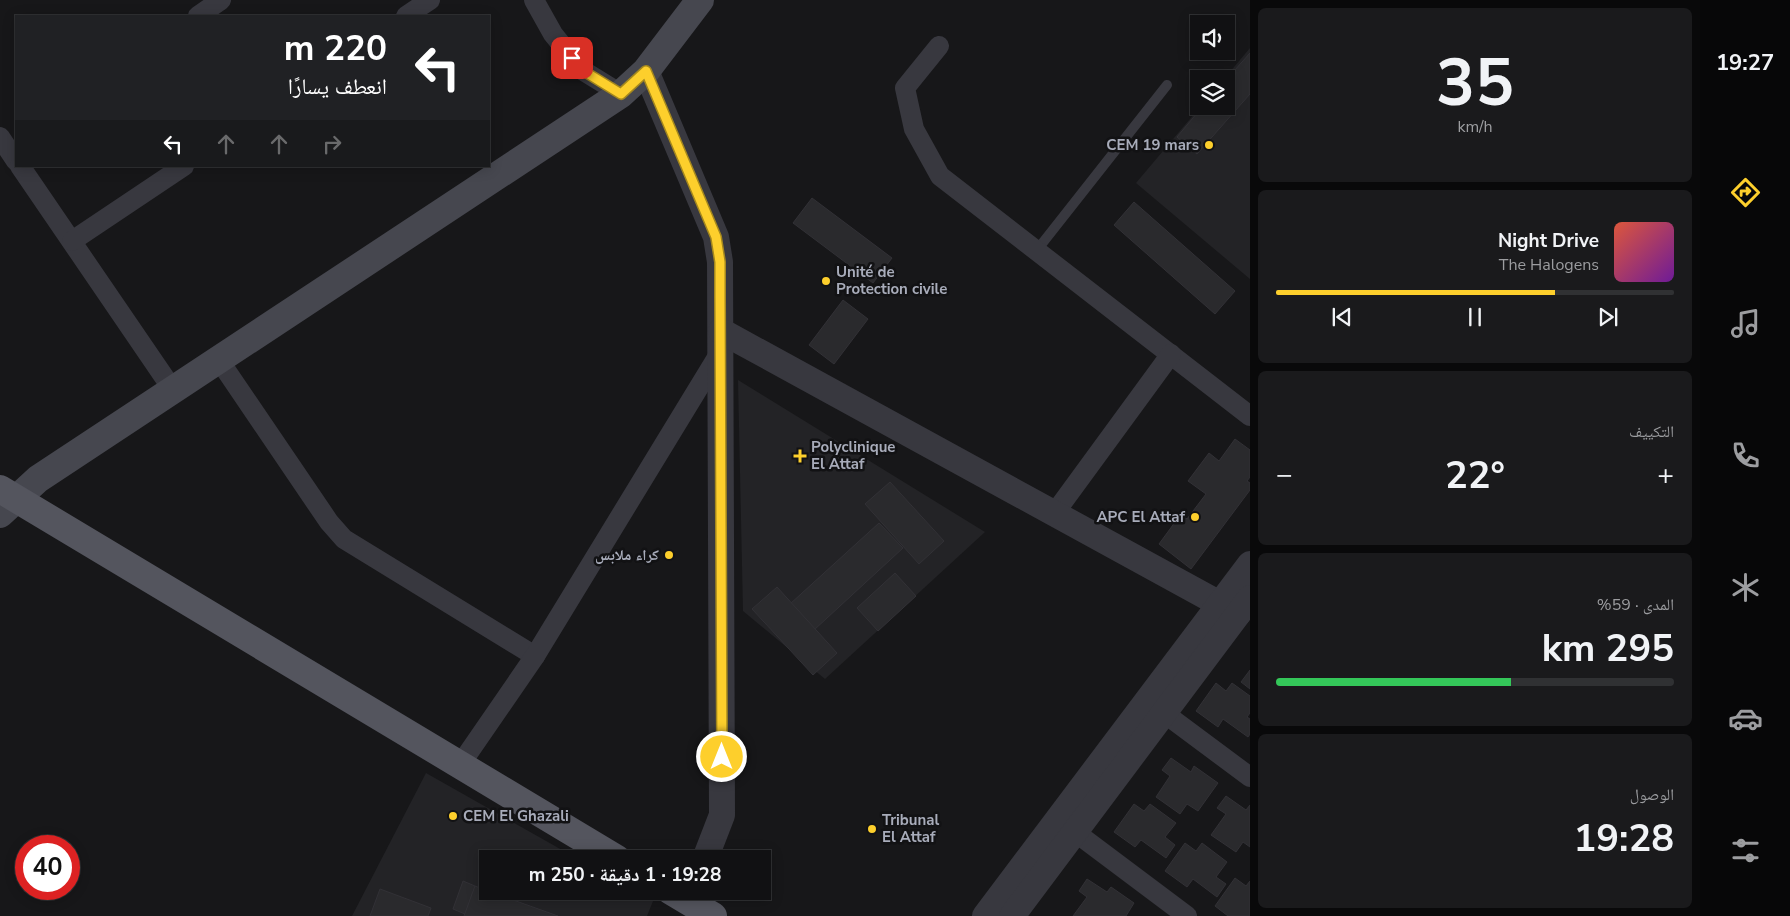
<!DOCTYPE html>
<html lang="ar">
<head>
<meta charset="utf-8">
<style>
  :root { --surface:#111113; --page:#1a1a1c; --text:#f1f3f6; --muted:#9c9da0; --line:#303133; --accent:#fdcf2c }
  body { margin:0; font-family:"Nunito Sans","Noto Naskh Arabic",sans-serif; background:var(--page); color:var(--text); direction:rtl; height:100vh; display:flex; flex-direction:column; font-size:19px; white-space:nowrap }
  * { box-sizing:border-box; margin:0 }
  p { font-size:16px; color:var(--muted) }
  .icon { flex:none; width:28px; height:28px; fill:none; stroke:currentColor; stroke-width:2; stroke-linecap:round; stroke-linejoin:round }
  .map { position:relative; flex:1; overflow:hidden; direction:ltr }
  .drawer { display:flex; flex-direction:column; gap:8px; padding:8px; background:#09090a; width:450px }
  .drawer>* { flex:none }
  .banner { position:absolute; left:15px; top:15px; width:475px; height:152px; border-radius:0px; box-shadow:0 2px 12px #0003,0 0 0 1px var(--line); direction:rtl; background:#202124; color:#fff; overflow:hidden }
  .tools { position:absolute; left:1190px; top:15px; display:grid; gap:10px }
  .tools a { display:grid; place-items:center; width:45px; height:45px; border-radius:0px; background:var(--surface); box-shadow:0 2px 12px #0003,0 0 0 1px var(--line); font-size:25px }
  .speed { position:absolute; left:15px; top:835px; display:flex; gap:10px; font-size:25px; font-weight:700; text-align:center }
  .speed>* { display:grid; place-content:center; width:65px; height:65px; border-radius:50%; background:var(--surface); box-shadow:0 2px 12px #0003,0 0 0 1px var(--line); line-height:1 }
  .speed .limit { border:8px solid #d22; background:#fff; color:#111 }
  .pin { position:absolute; display:grid; place-items:center; width:42px; height:42px; color:#fff; margin:-21px; border-radius:10px; box-shadow:0 2px 8px #0006 }
  .me { position:absolute; width:55px; margin:-28px; rotate:0deg; stroke-linejoin:round; filter:drop-shadow(0 0 4px #0008) }
  .turn { display:flex; align-items:center; gap:18px; height:105px; padding:0 20px; font-size:22px }
  .turn .icon { width:65px; height:65px; stroke-width:2.5 }
  .turn b { display:block; font-size:35px; line-height:42px }
  .lanes { display:flex; align-items:center; height:48px; padding:0 20px; background:#0003; justify-content:center; gap:25px; direction:ltr }
  .lanes .off { opacity:.35 }
  .big { font-size:38px; font-weight:700; line-height:1.1 }
  .drawer .card { flex:1; display:flex; flex-direction:column; justify-content:center; gap:8px; min-width:0; padding:0 18px; border-radius:8px; background:var(--page) }
  .drawer .dial { align-items:center; gap:0 }
  .dial b { font-size:65px; line-height:1 }
  .song { display:flex; align-items:center; gap:15px }
  .cover { width:60px; height:60px; border-radius:8px; background:linear-gradient(135deg,hsl(10 70% 55%),hsl(280 70% 35%)) }
  .played { height:5px; border-radius:2px; background:linear-gradient(90deg,var(--accent) 70%,var(--line) 70%) }
  .keys { display:flex; justify-content:space-around; direction:ltr }
  .heat { display:flex; justify-content:space-between; align-items:center; font-size:28px; direction:ltr }
  .charge { height:8px; border-radius:4px; background:linear-gradient(90deg,#34c759 59%,var(--line) 0) }
  .trip { position:absolute; left:479px; top:850px; width:292px; height:50px; border-radius:0px; background:var(--surface); box-shadow:0 2px 12px #0003,0 0 0 1px var(--line); font-weight:700; line-height:50px; text-align:center; direction:rtl }
  main { display:flex; flex:1; min-height:0 }
  .tab-bar { display:flex; flex-direction:column; width:90px; justify-content:space-around; align-items:center; background:#070708; color:var(--muted) }
  .tab-bar .icon { width:35px; height:35px }
  .tab-bar .current { color:var(--accent) }
  .tab-bar b { font-size:22px; color:var(--text) }
  .map>svg:first-child { display:block }
</style>
</head>
<body>
<main>
<nav class="tab-bar">
<b>19:27</b>
<svg class="icon current" aria-label="directions" viewBox="0 0 24 24"><path d="M12 3l9 9-9 9-9-9zM9 14v-3h6M13 9l2 2-2 2"/></svg>
<svg class="icon" aria-label="music" viewBox="0 0 24 24"><path d="M9 18V5l10-2v13"/><circle cx="6" cy="18" r="3"/><circle cx="16" cy="16" r="3"/></svg>
<svg class="icon" aria-label="phone" viewBox="0 0 24 24"><path d="M5 4h4l2 5-3 2q2 4 5 5l2-3 5 2v4C11 20 4 13 5 4z"/></svg>
<svg class="icon" aria-label="climate" viewBox="0 0 24 24"><path d="M12 3v18M4 7l16 10M4 17L20 7"/></svg>
<svg class="icon" aria-label="car" viewBox="0 0 24 24"><path d="M5 17H2v-5l4-1 3-4h7l3 4 3 1v5h-3M9 17h6M6 11h13"/><circle cx="7" cy="17" r="2"/><circle cx="17" cy="17" r="2"/></svg>
<svg class="icon" aria-label="filters" viewBox="0 0 24 24"><path d="M4 7h16M4 17h16"/><circle cx="9" cy="7" r="2"/><circle cx="15" cy="17" r="2"/></svg>
</nav>
<section class="drawer">
<div class="card dial"><b>35</b><p>km/h</p></div>
<div class="card">
<div class="song"><i class="cover"></i><div><b>Night Drive</b><p>The Halogens</p></div></div>
<div class="played"></div>
<div class="keys"><svg class="icon" aria-label="previous" viewBox="0 0 24 24"><path d="M18 5L8 12l10 7zM5 5v14"/></svg><svg class="icon" aria-label="pause" viewBox="0 0 24 24"><path d="M8 5v14M16 5v14"/></svg><svg class="icon" aria-label="next" viewBox="0 0 24 24"><path d="M6 5l10 7-10 7zM19 5v14"/></svg></div>
</div>
<div class="card"><p>التكييف</p>
<div class="heat"><a>−</a><b class="big">22°</b><a>+</a></div>
</div>
<div class="card"><p>المدى · 59%</p><b class="big">295 km</b><div class="charge"></div></div>
<div class="card"><p>الوصول</p><b class="big">19:28</b></div>
</section>
<div class="map">
<svg width="1250" height="916" viewBox="0 0 1250 916">
  <rect width="100%" height="100%" fill="#171719"/>
  <g fill="#232326">
    <path d="M 1250,48 L 1250,279 L 1136,183 L 1201,106 L 1226,106 L 1226,79 L 1224,79 Z"/>
    <path d="M 738,380 L 985,532 L 825,679 L 743,611 Z"/>
    <path d="M 426,773 L 578,859 L 488,859 L 488,891 L 636,891 L 653,901 L 647,916 L 352,916 Z"/>
  </g>
  <g fill="#2a2a2d" stroke="#323136">
    <path d="M 1250,53 L 1250,94 L 1197,154 L 1177,137 L 1203,106 L 1226,106 L 1226,80 Z"/>
    <path d="M 812,198 L 892,258 L 873,283 L 793,223 Z"/>
    <path d="M 1134,202 L 1235,291 L 1215,314 L 1114,225 Z"/>
    <path d="M 843,300 L 868,319 L 834,364 L 809,345 Z"/>
    <path d="M 1235,439 L 1250,450 L 1250,477 L 1247,481 L 1250,483 L 1250,490 L 1191,569 L 1159,544 L 1181,514 L 1187,519 L 1206,494 L 1188,481 L 1209,453 L 1219,461 Z"/>
    <path d="M 890,482 L 944,541 L 919,564 L 865,504 Z"/>
    <path d="M 879,523 L 903,548 L 814,630 L 790,604 Z"/>
    <path d="M 895,573 L 916,596 L 878,631 L 857,608 Z"/>
    <path d="M 777,587 L 837,653 L 813,675 L 752,609 Z"/>
    <path d="M 1250,670 L 1250,689 L 1241,682 Z"/>
    <path d="M 1216,683 L 1226,691 L 1232,683 L 1250,696 L 1250,713 L 1247,717 L 1250,719 L 1250,734 L 1248,737 L 1223,719 L 1218,727 L 1196,711 Z"/>
    <path d="M 1171,758 L 1191,772 L 1194,766 L 1218,783 L 1198,811 L 1187,804 L 1180,814 L 1156,797 L 1170,776 L 1162,770 Z"/>
    <path d="M 1226,796 L 1246,810 L 1250,805 L 1250,847 L 1243,842 L 1236,852 L 1211,835 L 1226,814 L 1217,808 Z"/>
    <path d="M 1134,804 L 1144,811 L 1150,804 L 1176,823 L 1165,837 L 1175,845 L 1166,858 L 1141,840 L 1135,847 L 1114,832 Z"/>
    <path d="M 1185,843 L 1196,851 L 1202,843 L 1227,862 L 1216,877 L 1226,884 L 1217,897 L 1193,879 L 1187,887 L 1165,871 Z"/>
    <path d="M 1235,878 L 1246,886 L 1250,881 L 1250,916 L 1228,916 L 1215,906 Z"/>
    <path d="M 1087,879 L 1107,892 L 1111,887 L 1134,903 L 1126,916 L 1073,916 L 1087,897 L 1079,891 Z"/>
    <path d="M 463,881 L 475,886 L 465,914 L 453,909 Z"/>
    <path d="M 475,886 L 488,891 L 558,916 L 464,916 Z"/>
    <path d="M 380,889 L 431,908 L 428,916 L 370,916 Z"/>
  </g>
  <g fill="none" stroke-linecap="round" stroke-linejoin="round">
    <path stroke="#38383f" stroke-width="10" d="M 1037,250 L 1167,85"/>
    <g stroke="#38383f" stroke-width="20">
      <path d="M 534,0 L 553,34 L 582,70 L 621,94"/>
      <path d="M 198,16 L 221,0"/>
      <path d="M 406,16 L 430,0"/>
      <path d="M 939,46 L 905,88 L 914,129 L 940,176 L 1250,416"/>
      <path d="M 0,137 L 16,161"/>
      <path d="M 20,166 L 173,390"/>
      <path d="M 72,241 L 184,166"/>
      <path d="M 219,360 L 329,522 L 344,539 L 535,656"/>
      <path d="M 1054,514 L 1171,354"/>
      <path d="M 1164,713 L 1250,777"/>
      <path d="M 460,765 L 535,656 L 721,351"/>
      <path d="M 1075,832 L 1187,916"/>
    </g>
    <g stroke="#38383f" stroke-width="26">
      <path d="M 646,71 L 716,237 L 720,262 L 722,815 L 705,859"/>
      <path d="M 721,331 L 1238,614"/>
      <path d="M 985,916 L 1250,564"/>
      <path d="M 1012,916 L 1250,598"/>
    </g>
    <path stroke="#46474f" stroke-width="28" d="M 0,514 L 38,479 L 621,94 L 646,71 L 700,0"/>
    <g stroke="#54555e" stroke-width="28">
      <path d="M 0,489 L 617,859"/>
      <path d="M 671,891 L 713,916"/>
    </g>
  </g>
  <g fill="none" stroke-linecap="round" stroke-linejoin="round">
    <g stroke="#a4871d" stroke-width="12">
      <path id="route" d="M 572,58 L 582,70 L 621,94 L 646,71 L 716,237 L 720,262 L 720,297 L 722,757"/>
    </g>
    <use href="#route" stroke="#fdcf2c" stroke-width="9"/>
  </g>
  <g fill="#fdcf2c" stroke="#121214" stroke-width="2">
    <circle cx="1209" cy="145" r="5"/>
    <circle cx="826" cy="281" r="5"/>
    <path d="M797.5 448.5h5v5h5v5h-5v5h-5v-5h-5v-5h5z"/>
    <circle cx="1195" cy="517" r="5"/>
    <circle cx="669" cy="555" r="5"/>
    <circle cx="453" cy="816" r="5"/>
    <circle cx="872" cy="829" r="5"/>
  </g>
  <g text-anchor="middle" dominant-baseline="central" stroke-width="5" stroke-linejoin="round" paint-order="stroke">
    <g font-size="15" font-weight="bold" fill="#a8acba" stroke="#121214" text-anchor="start">
      <text x="1199" y="145" text-anchor="end">CEM 19 mars</text>
      <text x="836" y="272">Unité de<tspan x="836" dy="17">Protection civile</tspan></text>
      <text x="811" y="447">Polyclinique<tspan x="811" dy="17">El Attaf</tspan></text>
      <text x="1185" y="517" text-anchor="end">APC El Attaf</text>
      <text x="659" y="555" text-anchor="end">كراء ملابس</text>
      <text x="463" y="816">CEM El Ghazali</text>
      <text x="882" y="820">Tribunal<tspan x="882" dy="17">El Attaf</tspan></text>
    </g>
  </g>
</svg>
<div class="tools">
<a><svg class="icon" aria-label="sound" viewBox="0 0 24 24"><path d="M4 9h4l5-4v14l-5-4H4zM17 9q2 3 0 6"/></svg></a>
<a><svg class="icon" aria-label="layers" viewBox="0 0 24 24"><path d="M12 4l9 5-9 5-9-5zM3 14l9 5 9-5"/></svg></a>
</div>
<div class="speed"><div class="limit">40</div></div>
<div class="pin" style="left:572px;top:58px;background:#d93025"><svg class="icon" aria-label="arrive" viewBox="0 0 24 24"><path d="M6 21V4h12l-3 4 3 4H6"/></svg></div>
<svg class="me" style="left:722px;top:757px" viewBox="-20 -20 40 40"><circle r="17" fill="#fdcf2c" stroke="#fff" stroke-width="3"/><path d="M0-11L8 9 0 5-8 9z" fill="#fff"/></svg>
<div class="trip">19:28 · 1 دقيقة · 250 m</div>
<div class="banner">
<div class="turn"><svg class="icon" aria-label="left" viewBox="0 0 24 24"><path d="M17 20v-9H6M10 6l-5 5 5 5"/></svg><div><b>220 m</b>انعطف يسارًا</div></div>
<div class="lanes"><svg class="icon" aria-label="left" viewBox="0 0 24 24"><path d="M17 20v-9H6M10 6l-5 5 5 5"/></svg><svg class="icon off" aria-label="ahead" viewBox="0 0 24 24"><path d="M12 20V5M6 11l6-6 6 6"/></svg><svg class="icon off" aria-label="ahead" viewBox="0 0 24 24"><path d="M12 20V5M6 11l6-6 6 6"/></svg><svg class="icon off" aria-label="right" viewBox="0 0 24 24"><path d="M7 20v-9h11M14 6l5 5-5 5"/></svg></div>
</div>
</div>
</main>
</body>
</html>
